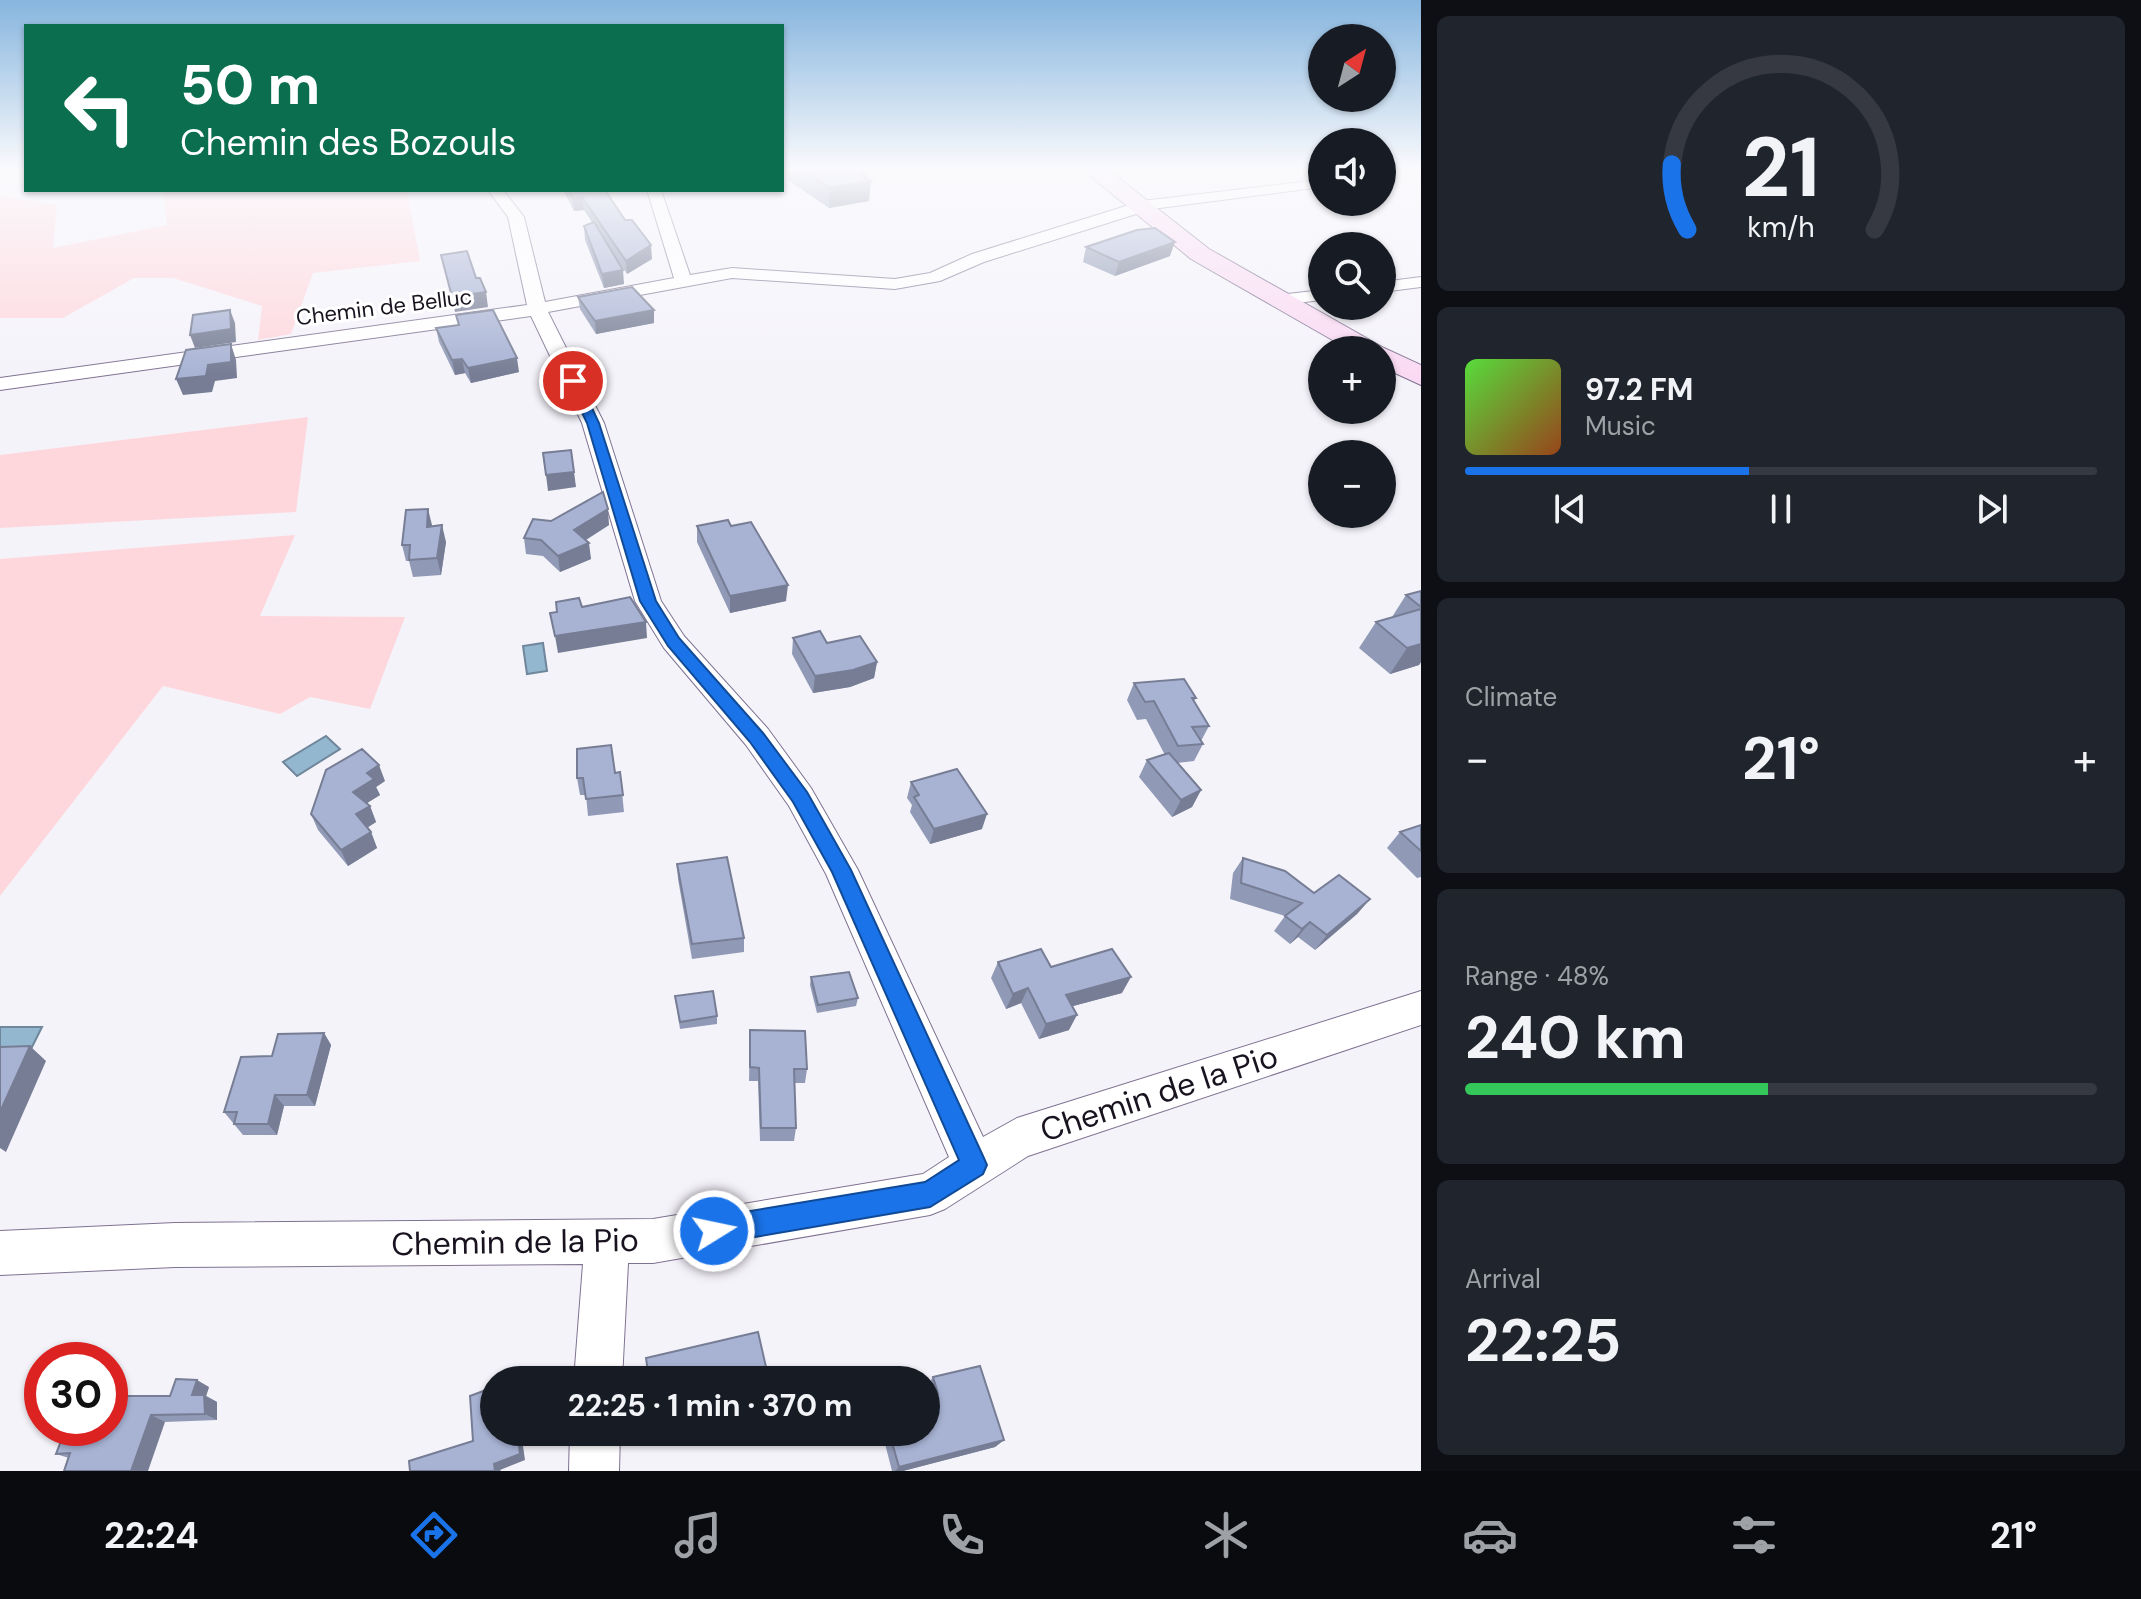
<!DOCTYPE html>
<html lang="en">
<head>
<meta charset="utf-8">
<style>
  :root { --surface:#171b24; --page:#20242c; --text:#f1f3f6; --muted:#9ea1a6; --line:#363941; --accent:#1a73e8 }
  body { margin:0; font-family:"DM Sans",sans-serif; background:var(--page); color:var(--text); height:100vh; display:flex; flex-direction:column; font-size:30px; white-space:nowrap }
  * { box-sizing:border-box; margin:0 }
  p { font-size:26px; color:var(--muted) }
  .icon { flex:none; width:44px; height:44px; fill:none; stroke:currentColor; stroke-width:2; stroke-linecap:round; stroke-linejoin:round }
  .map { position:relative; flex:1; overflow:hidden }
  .details { display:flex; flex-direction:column; gap:16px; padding:16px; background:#0d0f14; width:720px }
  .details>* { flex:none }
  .top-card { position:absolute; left:24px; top:24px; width:760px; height:168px; border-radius:0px; box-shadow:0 2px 6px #0004; background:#0b6e4f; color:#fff; overflow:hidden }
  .needle { width:52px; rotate:36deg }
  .controls { position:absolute; left:1308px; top:24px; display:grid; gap:16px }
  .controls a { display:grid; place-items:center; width:88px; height:88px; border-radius:50%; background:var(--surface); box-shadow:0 2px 6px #0004; font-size:40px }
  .speed { position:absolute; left:24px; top:1342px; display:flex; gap:16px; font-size:40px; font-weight:700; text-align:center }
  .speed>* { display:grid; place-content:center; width:104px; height:104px; border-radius:50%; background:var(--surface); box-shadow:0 2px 6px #0004; line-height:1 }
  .speed .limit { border:12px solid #d22; background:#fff; color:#111 }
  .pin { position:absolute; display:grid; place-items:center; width:68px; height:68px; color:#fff; margin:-34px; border:4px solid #fff; border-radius:50%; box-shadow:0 2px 8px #0007 }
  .me { position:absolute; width:88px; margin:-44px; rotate:80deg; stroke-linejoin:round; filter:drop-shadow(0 0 6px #0008) }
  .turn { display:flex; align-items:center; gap:28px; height:168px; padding:0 24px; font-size:36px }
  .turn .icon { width:104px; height:104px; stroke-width:2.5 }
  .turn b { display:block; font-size:56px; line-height:68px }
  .big { font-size:60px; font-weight:700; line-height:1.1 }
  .details .widget { flex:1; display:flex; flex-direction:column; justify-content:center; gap:12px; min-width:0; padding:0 28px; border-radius:12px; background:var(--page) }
  .details .dial { align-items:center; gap:0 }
  .dial svg { height:208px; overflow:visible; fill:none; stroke:var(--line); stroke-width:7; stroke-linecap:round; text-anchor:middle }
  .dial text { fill:var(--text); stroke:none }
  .song { display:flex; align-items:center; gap:24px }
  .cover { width:96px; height:96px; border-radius:12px; background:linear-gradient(135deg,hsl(110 70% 55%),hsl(20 70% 35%)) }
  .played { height:8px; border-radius:4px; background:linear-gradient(90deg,var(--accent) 45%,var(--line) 45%) }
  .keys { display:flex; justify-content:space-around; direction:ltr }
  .heat { display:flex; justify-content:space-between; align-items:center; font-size:44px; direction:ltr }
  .charge { height:12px; border-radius:6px; background:linear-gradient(90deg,#34c759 48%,var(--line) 0) }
  .trip { position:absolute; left:480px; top:1366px; width:460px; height:80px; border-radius:40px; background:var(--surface); box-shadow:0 2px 6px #0004; font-weight:700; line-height:80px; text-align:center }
  .menu { display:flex; height:128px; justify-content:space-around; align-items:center; background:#090b0e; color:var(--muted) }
  .menu .icon { width:56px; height:56px }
  .menu .selected { color:var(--accent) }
  .menu b { font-size:36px; color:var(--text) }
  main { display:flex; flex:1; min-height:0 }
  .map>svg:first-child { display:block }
</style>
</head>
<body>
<main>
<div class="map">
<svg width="1421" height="1471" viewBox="0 0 1421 1471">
  <rect width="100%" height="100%" fill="#f5f3fa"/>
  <g fill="#fed7dd">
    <path d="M 163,190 L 407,190 L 420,261 L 313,273 L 291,334 L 258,340 L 262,306 L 173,278 L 134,278 L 63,318 L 0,318 L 0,196 L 57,205 L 53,248 L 167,225 Z"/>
    <path d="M 308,417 L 296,512 L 0,528 L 0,455 Z"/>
    <path d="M 295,535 L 260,616 L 405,617 L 370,709 L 310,697 L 280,714 L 163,686 L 0,896 L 0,559 Z"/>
  </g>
  <g fill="#94b7d0" stroke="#6f869b" stroke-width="2">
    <path d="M 543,643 L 547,671 L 527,674 L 523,646 Z"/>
    <path d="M 326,736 L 340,749 L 297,776 L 283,762 Z"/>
    <path d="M 0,1027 L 42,1027 L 29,1053 L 0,1053 Z"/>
  </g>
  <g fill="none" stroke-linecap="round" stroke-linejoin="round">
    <g stroke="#7e7291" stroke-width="2">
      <g id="minor">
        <path d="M 1317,180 L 1322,181 L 1322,187 L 1152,209 L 984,262 L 940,281 L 895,289 L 732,278 L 548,312 L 604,423 L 661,601 L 684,636 L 768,729 L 811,788 L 858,870 L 983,1137 L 1017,1118 L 1421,991 L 1421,1025 L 1028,1156 L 945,1209 L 930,1215 L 653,1263 L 628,1263 L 622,1380 L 574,1380 L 583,1264 L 175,1267 L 0,1275 L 0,1231 L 175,1223 L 653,1219 L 923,1174 L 949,1157 L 826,874 L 789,806 L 746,745 L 664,648 L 635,601 L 582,423 L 531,316 L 0,390 L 0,378 L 527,305 L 508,217 L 488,190 L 503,190 L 524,217 L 545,302 L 674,278 L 647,190 L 661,190 L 690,275 L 732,268 L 895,279 L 930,273 L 972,254 L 1142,201 Z"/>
        <path d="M 1421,277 L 1421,287 L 1382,292 L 1382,282 Z"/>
        <path d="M 1322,290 L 1322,300 L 1279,305 L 1270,300 L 1279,295 Z"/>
        <path d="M 570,1432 L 620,1432 L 619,1471 L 569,1471 Z"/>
      </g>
    </g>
    <g stroke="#7e7291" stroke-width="2">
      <path id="secondary" d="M 1082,169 L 1107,169 L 1209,249 L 1384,348 L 1421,365 L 1421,385 L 1382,367 L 1382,350 L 1350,350 L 1191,259 Z"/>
    </g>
    <use href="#minor" fill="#fff" fill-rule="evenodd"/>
    <use href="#secondary" fill="#fadaf3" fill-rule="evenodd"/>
  </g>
  <g fill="#909ab6">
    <path d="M 789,169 L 862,169 L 867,179 L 869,201 L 829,208 L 788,180 Z"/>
    <path d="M 563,190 L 605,190 L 652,259 L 627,274 L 619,262 L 624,284 L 604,288 L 585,240 L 584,226 L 592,222 L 584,210 L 574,211 Z"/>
    <path d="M 1086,247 L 1170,256 L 1115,276 L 1083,262 Z"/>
    <path d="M 578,297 L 654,310 L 654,323 L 596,334 L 580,309 Z"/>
    <path d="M 436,328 L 519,372 L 471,383 L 465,373 L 455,375 L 439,342 Z"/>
    <path d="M 609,525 L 586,540 L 591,559 L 560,572 L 543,556 L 526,554 L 524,538 Z"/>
    <path d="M 432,526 L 446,542 L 441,575 L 413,577 L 409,561 L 406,561 L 402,545 Z"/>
    <path d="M 697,526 L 731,526 L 786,601 L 730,613 L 697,542 Z"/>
    <path d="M 1421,591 L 1421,662 L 1419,665 L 1390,674 L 1359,648 L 1376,622 L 1392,617 L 1406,595 Z"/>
    <path d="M 793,638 L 827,643 L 877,662 L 874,678 L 850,687 L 813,693 L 792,654 Z"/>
    <path d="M 1134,683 L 1196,698 L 1194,701 L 1209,726 L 1201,741 L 1203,744 L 1194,761 L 1177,763 L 1201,790 L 1192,807 L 1172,817 L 1139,777 L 1147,760 L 1165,755 L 1146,719 L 1137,720 L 1127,700 Z"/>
    <path d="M 620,772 L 624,812 L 588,816 L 586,795 L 580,795 L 577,778 Z"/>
    <path d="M 385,781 L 376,787 L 380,795 L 367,803 L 370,806 L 376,822 L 367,828 L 371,832 L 377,848 L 348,866 L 318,830 L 311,814 Z"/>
    <path d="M 911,782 L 982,829 L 930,844 L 910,812 L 912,805 L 907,798 Z"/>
    <path d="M 1421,825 L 1421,877 L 1417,878 L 1387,848 L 1400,832 Z"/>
    <path d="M 1243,858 L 1314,893 L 1370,899 L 1357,914 L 1315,950 L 1298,937 L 1290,944 L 1274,931 L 1285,916 L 1230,899 L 1233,873 Z"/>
    <path d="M 677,864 L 744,938 L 744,952 L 692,959 L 678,879 Z"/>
    <path d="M 998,962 L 1051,967 L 1122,993 L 1073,1006 L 1069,1030 L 1039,1039 L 1021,1003 L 1006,1009 L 991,978 Z"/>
    <path d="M 811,977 L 858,998 L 856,1006 L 817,1013 L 810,985 Z"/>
    <path d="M 675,996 L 717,1016 L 717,1024 L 680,1029 Z"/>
    <path d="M 750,1030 L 807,1069 L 805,1083 L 794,1083 L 796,1128 L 794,1141 L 760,1141 L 758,1081 L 749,1081 Z"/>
    <path d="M 324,1033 L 331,1045 L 315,1106 L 284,1106 L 277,1135 L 243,1135 L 224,1112 L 272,1056 Z"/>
    <path d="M 933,1377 L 1004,1440 L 995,1447 L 903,1471 L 892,1471 L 882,1432 L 926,1432 L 929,1396 L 927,1386 Z"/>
    <path d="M 209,1387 L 206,1396 L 217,1402 L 217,1420 L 165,1422 L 69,1458 L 56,1454 L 110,1428 L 170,1396 Z"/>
  </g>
  <g fill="#767d94">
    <path d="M 867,173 L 866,182 L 871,181 L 869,201 L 829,208 L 830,188 L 859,174 Z"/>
    <path d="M 582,197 L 584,210 L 574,211 L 573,198 Z"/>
    <path d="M 1175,242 L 1170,256 L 1115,276 L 1119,262 Z"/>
    <path d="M 651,245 L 652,259 L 627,274 L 626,261 Z"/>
    <path d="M 623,270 L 624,284 L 604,288 L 602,274 Z"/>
    <path d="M 486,292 L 488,307 L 455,312 L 452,297 Z"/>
    <path d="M 230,310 L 235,323 L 236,342 L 195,348 L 190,335 Z"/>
    <path d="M 654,310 L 654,323 L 596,334 L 595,321 Z"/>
    <path d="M 231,344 L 236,360 L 237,378 L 215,381 L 212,392 L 183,395 L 176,379 Z"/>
    <path d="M 517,358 L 519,372 L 471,383 L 468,368 Z"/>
    <path d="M 462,359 L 465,373 L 455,375 L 452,360 Z"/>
    <path d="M 574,472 L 576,487 L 548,491 L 546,475 Z"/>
    <path d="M 428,509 L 432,525 L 431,543 L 427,527 Z"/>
    <path d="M 608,509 L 609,525 L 576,546 L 574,530 Z"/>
    <path d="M 442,525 L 446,542 L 441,575 L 437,558 Z"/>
    <path d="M 589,543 L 591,559 L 560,572 L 558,556 Z"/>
    <path d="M 788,585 L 786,601 L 730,613 L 730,596 Z"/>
    <path d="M 646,622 L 647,638 L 558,653 L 555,636 Z"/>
    <path d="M 1421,644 L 1421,662 L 1419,665 L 1390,674 L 1407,648 Z"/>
    <path d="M 877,662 L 874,678 L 850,687 L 813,693 L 815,676 Z"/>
    <path d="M 379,765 L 385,781 L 376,787 L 380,795 L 359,808 L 353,792 L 367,773 Z"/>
    <path d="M 1201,790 L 1192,807 L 1172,817 L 1181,800 Z"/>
    <path d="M 370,806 L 376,822 L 363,830 L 356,814 Z"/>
    <path d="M 987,814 L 982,829 L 930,844 L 934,829 Z"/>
    <path d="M 371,832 L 377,848 L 348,866 L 341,850 Z"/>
    <path d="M 1370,899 L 1357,914 L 1315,950 L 1327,935 Z"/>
    <path d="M 1310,922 L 1298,937 L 1290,944 L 1302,929 Z"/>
    <path d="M 1131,977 L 1122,993 L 1058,1010 L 1066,995 Z"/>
    <path d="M 1028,988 L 1021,1003 L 1006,1009 L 1013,994 Z"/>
    <path d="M 1077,1015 L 1069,1030 L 1039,1039 L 1046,1024 Z"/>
    <path d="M 324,1033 L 331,1045 L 315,1106 L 307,1095 Z"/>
    <path d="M 30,1046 L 46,1061 L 6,1152 L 0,1148 L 0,1112 Z"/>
    <path d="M 275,1095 L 284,1106 L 277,1135 L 268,1124 Z"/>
    <path d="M 197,1380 L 209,1387 L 206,1396 L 217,1402 L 217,1420 L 205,1414 L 192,1395 Z"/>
    <path d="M 151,1415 L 165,1422 L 148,1471 L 131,1471 Z"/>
    <path d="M 517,1432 L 521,1432 L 525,1460 L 500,1470 L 501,1471 L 495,1471 L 494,1464 Z"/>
    <path d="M 679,1432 L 702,1432 L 680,1438 Z"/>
    <path d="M 1004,1440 L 995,1447 L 903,1471 L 895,1471 L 899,1467 Z"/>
  </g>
  <g fill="#a8b3d4" stroke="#767d94" stroke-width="2">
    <path d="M 801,169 L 862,169 L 867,173 L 859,174 L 871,181 L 830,188 Z"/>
    <path d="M 569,190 L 605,190 L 625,220 L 632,220 L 651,245 L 626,261 L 582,197 L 573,198 Z"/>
    <path d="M 594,222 L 623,270 L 602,274 L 584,226 Z"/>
    <path d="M 1155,228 L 1175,242 L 1119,262 L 1086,247 L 1137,230 Z"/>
    <path d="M 467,251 L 476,278 L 480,278 L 486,292 L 452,297 L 441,255 Z"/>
    <path d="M 632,287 L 654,310 L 595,321 L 578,297 Z"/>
    <path d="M 230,310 L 231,329 L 190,335 L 193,315 Z"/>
    <path d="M 493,310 L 517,358 L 468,368 L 462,359 L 452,360 L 436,328 L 459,325 L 456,315 Z"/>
    <path d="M 231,344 L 231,362 L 208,365 L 206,376 L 176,379 L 186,350 Z"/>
    <path d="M 571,450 L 574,472 L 546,475 L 543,453 Z"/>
    <path d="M 603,492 L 608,509 L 574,530 L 589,543 L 558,556 L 541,540 L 524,538 L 533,519 L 551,521 Z"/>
    <path d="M 428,509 L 427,527 L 442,525 L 437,558 L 409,560 L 410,545 L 402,545 L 406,510 Z"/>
    <path d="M 728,520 L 731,526 L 751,522 L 788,585 L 730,596 L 697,526 Z"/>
    <path d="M 1421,591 L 1421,607 L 1406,595 Z"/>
    <path d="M 630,597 L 646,622 L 555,636 L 550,613 L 557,612 L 556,602 L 579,598 L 582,607 Z"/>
    <path d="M 1421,609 L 1421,644 L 1407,648 L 1376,622 Z"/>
    <path d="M 820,631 L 827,643 L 860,636 L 877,662 L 853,670 L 815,676 L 793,638 Z"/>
    <path d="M 1184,679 L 1196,698 L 1192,698 L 1209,726 L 1192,727 L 1203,744 L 1178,746 L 1154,701 L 1145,702 L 1134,683 Z"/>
    <path d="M 611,745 L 615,773 L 620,772 L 623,795 L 586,799 L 583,778 L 577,778 L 577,749 Z"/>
    <path d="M 362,749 L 379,765 L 367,773 L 374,779 L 353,792 L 370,806 L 356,814 L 371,832 L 341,850 L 311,814 L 326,770 Z"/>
    <path d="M 1169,753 L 1201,790 L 1181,800 L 1147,760 Z"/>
    <path d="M 957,769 L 987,814 L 934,829 L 914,797 L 919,795 L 911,782 Z"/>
    <path d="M 1421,825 L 1421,851 L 1400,832 Z"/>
    <path d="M 727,857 L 744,938 L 692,944 L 677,864 Z"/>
    <path d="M 1243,858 L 1285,871 L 1314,893 L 1339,875 L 1370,899 L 1327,935 L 1310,922 L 1302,929 L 1285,916 L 1302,903 L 1241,883 Z"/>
    <path d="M 1041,949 L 1051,967 L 1112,949 L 1131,977 L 1066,995 L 1077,1015 L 1046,1024 L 1028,988 L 1013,994 L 998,962 Z"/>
    <path d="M 849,972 L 858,998 L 818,1005 L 811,977 Z"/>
    <path d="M 713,991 L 717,1016 L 680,1022 L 675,996 Z"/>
    <path d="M 750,1030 L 805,1031 L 807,1069 L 794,1069 L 796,1128 L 761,1128 L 759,1068 L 750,1067 Z"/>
    <path d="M 324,1033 L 307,1095 L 275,1095 L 268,1124 L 234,1124 L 237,1112 L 224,1112 L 241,1057 L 272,1056 L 278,1034 Z"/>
    <path d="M 30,1046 L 0,1112 L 0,1047 Z"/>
    <path d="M 758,1332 L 769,1380 L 649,1380 L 646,1358 Z"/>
    <path d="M 980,1366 L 1004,1440 L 899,1467 L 889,1432 L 926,1432 L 926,1397 L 938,1394 L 933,1377 Z"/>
    <path d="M 176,1379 L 197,1380 L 192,1395 L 204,1395 L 205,1414 L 151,1415 L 131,1471 L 64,1471 L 70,1453 L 56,1454 L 66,1428 L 110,1428 L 110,1416 L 118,1396 L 170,1396 Z"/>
    <path d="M 494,1387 L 494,1432 L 517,1432 L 520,1454 L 494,1464 L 495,1471 L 410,1471 L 409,1461 L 473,1441 L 470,1396 Z"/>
  </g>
  <linearGradient id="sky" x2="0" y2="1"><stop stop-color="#86b5de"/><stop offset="0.45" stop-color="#fafafd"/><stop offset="1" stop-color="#fafafd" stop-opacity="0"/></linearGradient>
  <rect width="1421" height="375" fill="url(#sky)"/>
  <path fill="#1a73e8" stroke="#114b97" stroke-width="2" d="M 569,378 L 578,378 L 599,423 L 656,601 L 679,638 L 763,733 L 807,792 L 851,870 L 983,1156 L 987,1165 L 983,1174 L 930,1207 L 714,1244 L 705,1240 L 701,1231 L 705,1221 L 714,1217 L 925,1182 L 959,1160 L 832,872 L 793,802 L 750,742 L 668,646 L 640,601 L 587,423 L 567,381 Z"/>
  <g text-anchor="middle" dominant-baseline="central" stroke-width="6" stroke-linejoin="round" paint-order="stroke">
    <g font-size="22" fill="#18131f" stroke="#fff">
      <text transform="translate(384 307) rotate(-7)">Chemin de Belluc</text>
    </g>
    <g font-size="32" fill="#18131f" stroke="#fff">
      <text transform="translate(1159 1093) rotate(-18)">Chemin de la Pio</text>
      <text transform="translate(515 1242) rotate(-1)">Chemin de la Pio</text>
    </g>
  </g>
</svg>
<div class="controls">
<a><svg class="needle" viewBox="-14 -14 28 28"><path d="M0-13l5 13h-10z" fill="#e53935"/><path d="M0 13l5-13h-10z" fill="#9ea1a6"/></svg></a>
<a><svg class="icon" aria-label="sound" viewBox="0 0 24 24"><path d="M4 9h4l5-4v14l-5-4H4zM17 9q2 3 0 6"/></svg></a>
<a><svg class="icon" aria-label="search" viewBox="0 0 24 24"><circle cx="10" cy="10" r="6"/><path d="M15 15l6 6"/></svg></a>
<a>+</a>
<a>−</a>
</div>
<div class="speed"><div class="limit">30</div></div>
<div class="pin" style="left:573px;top:381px;background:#d93025"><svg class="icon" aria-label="arrive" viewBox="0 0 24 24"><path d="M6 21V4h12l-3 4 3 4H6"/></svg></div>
<svg class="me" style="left:714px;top:1231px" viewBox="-20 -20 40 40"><circle r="17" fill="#1a73e8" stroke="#fff" stroke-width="3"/><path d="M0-11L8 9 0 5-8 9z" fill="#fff"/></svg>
<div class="trip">22:25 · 1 min · 370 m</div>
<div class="top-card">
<div class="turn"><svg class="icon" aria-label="left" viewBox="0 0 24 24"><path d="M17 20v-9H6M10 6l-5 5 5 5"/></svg><div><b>50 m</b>Chemin des Bozouls</div></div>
</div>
</div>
<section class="details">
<div class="widget dial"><svg viewBox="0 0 100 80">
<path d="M14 69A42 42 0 1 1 86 69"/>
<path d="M14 69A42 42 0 0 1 8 44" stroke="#1a73e8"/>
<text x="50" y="56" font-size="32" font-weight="700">21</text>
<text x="50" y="72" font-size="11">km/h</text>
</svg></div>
<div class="widget">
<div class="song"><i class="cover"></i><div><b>97.2 FM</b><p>Music</p></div></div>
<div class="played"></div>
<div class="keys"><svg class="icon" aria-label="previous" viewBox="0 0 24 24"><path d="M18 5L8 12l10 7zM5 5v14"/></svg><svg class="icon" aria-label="pause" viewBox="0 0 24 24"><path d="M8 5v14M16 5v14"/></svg><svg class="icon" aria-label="next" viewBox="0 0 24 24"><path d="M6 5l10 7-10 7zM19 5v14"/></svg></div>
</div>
<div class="widget"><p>Climate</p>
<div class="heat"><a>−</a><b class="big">21°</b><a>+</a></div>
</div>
<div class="widget"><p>Range · 48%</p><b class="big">240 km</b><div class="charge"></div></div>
<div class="widget"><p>Arrival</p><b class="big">22:25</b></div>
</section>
</main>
<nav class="menu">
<b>22:24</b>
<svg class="icon selected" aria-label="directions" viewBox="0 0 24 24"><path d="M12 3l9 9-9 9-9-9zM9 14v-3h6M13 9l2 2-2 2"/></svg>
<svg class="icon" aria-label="music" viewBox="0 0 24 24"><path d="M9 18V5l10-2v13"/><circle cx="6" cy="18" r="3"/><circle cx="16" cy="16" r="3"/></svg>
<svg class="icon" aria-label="phone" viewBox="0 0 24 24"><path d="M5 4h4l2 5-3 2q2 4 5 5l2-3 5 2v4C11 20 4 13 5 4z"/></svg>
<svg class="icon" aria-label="climate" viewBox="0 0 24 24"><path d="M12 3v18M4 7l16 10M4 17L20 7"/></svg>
<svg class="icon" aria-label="car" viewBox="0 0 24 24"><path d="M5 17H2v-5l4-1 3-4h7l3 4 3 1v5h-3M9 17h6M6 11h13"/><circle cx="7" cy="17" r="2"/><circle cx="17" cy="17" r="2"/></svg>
<svg class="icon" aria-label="filters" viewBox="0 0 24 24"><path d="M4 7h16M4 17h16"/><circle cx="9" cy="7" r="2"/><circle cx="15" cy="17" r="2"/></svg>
<b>21°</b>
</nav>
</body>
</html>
